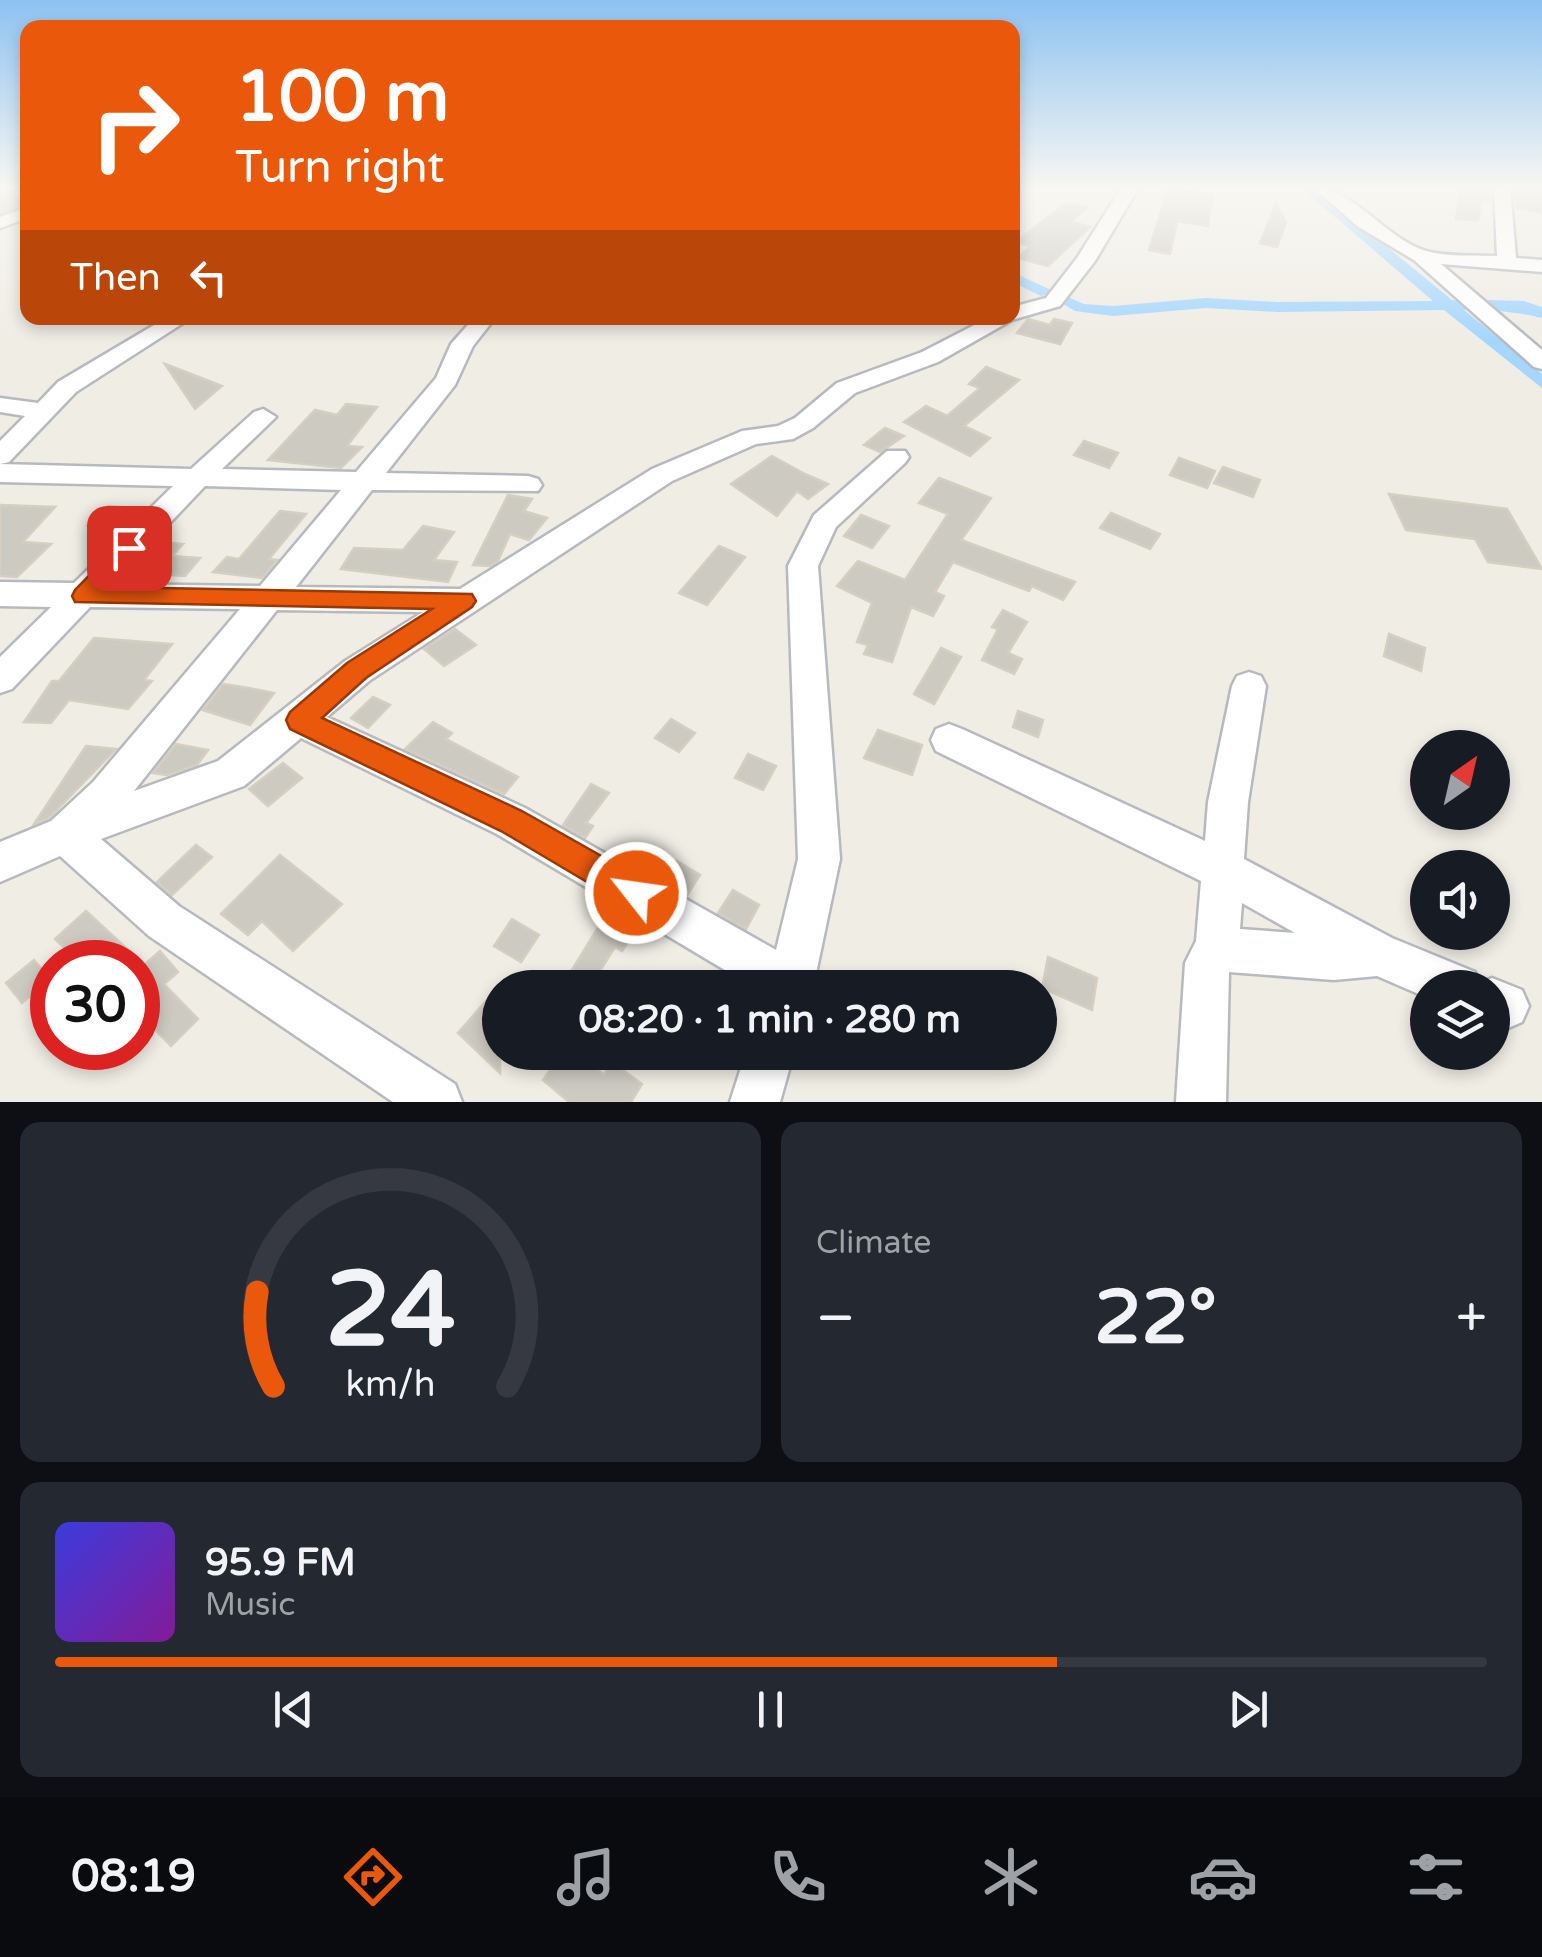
<!DOCTYPE html>
<html lang="en">
<head>
<meta charset="utf-8">
<style>
  :root { --surface:#171b24; --page:#242831; --text:#f1f3f6; --muted:#9ea1a6; --line:#363941; --accent:#ea580c }
  body { margin:0; font-family:"Varela Round",sans-serif; background:var(--page); color:var(--text); height:100vh; display:flex; flex-direction:column; font-size:38px; white-space:nowrap }
  * { box-sizing:border-box; margin:0 }
  p { font-size:32px; color:var(--muted) }
  .icon { flex:none; width:55px; height:55px; fill:none; stroke:currentColor; stroke-width:2; stroke-linecap:round; stroke-linejoin:round }
  .map { position:relative; height:1102px; overflow:hidden }
  .side { display:flex; flex-direction:column; gap:20px; padding:20px; background:#0d0f14; flex:1 }
  .side>* { flex:none }
  .banner { position:absolute; left:20px; top:20px; width:1000px; height:305px; border-radius:20px; box-shadow:0 5px 15px #0003; background:#ea580c; color:#fff; overflow:hidden }
  .needle { width:65px; rotate:34deg }
  .tools { position:absolute; left:1410px; top:730px; display:grid; gap:20px }
  .tools a { display:grid; place-items:center; width:100px; height:100px; border-radius:50%; background:var(--surface); box-shadow:0 5px 15px #0003; font-size:50px }
  .speed { position:absolute; left:30px; top:940px; display:flex; gap:20px; font-size:50px; font-weight:700; text-align:center }
  .speed>* { display:grid; place-content:center; width:130px; height:130px; border-radius:50%; background:var(--surface); box-shadow:0 5px 15px #0003; line-height:1 }
  .speed .limit { border:15px solid #d22; background:#fff; color:#111 }
  .pin { position:absolute; display:grid; place-items:center; width:85px; height:85px; color:#fff; margin:-42px; border-radius:20px; box-shadow:0 5px 15px #0006 }
  .me { position:absolute; width:110px; margin:-55px; rotate:300deg; stroke-linejoin:round; filter:drop-shadow(0 0 8px #0008) }
  .turn { display:flex; align-items:center; gap:35px; height:210px; padding:0 50px; font-size:45px }
  .turn .icon { width:130px; height:130px; stroke-width:2.5 }
  .turn b { display:block; font-size:70px; line-height:85px }
  .then { display:flex; align-items:center; height:95px; padding:0 50px; background:#0003; gap:20px; font-size:38px }
  .big { font-size:75px; font-weight:700; line-height:1.1 }
  .side .widget { flex:1; display:flex; flex-direction:column; justify-content:center; gap:15px; min-width:0; padding:0 35px; border-radius:20px; background:var(--page) }
  .side .dial { align-items:center; gap:0 }
  .dial svg { height:260px; overflow:visible; fill:none; stroke:var(--line); stroke-width:7; stroke-linecap:round; text-anchor:middle }
  .dial text { fill:var(--text); stroke:none }
  .song { display:flex; align-items:center; gap:30px }
  .cover { width:120px; height:120px; border-radius:15px; background:linear-gradient(135deg,hsl(240 70% 55%),hsl(290 70% 35%)) }
  .played { height:10px; border-radius:5px; background:linear-gradient(90deg,var(--accent) 70%,var(--line) 70%) }
  .keys { display:flex; justify-content:space-around; direction:ltr }
  .heat { display:flex; justify-content:space-between; align-items:center; font-size:55px; direction:ltr }
  .side .tiles { flex:1; display:grid; gap:20px; grid-template-columns:1fr 1fr }
  .widget:last-child { grid-column:span 2 }
  .trip { position:absolute; left:482px; top:970px; width:575px; height:100px; border-radius:50px; background:var(--surface); box-shadow:0 5px 15px #0003; font-weight:700; line-height:100px; text-align:center }
  .tab-bar { display:flex; height:160px; justify-content:space-around; align-items:center; background:#090b0e; color:var(--muted) }
  .tab-bar .icon { width:70px; height:70px }
  .tab-bar .on { color:var(--accent) }
  .tab-bar b { font-size:45px; color:var(--text) }
  .map>svg:first-child { display:block }
</style>
</head>
<body>
<div class="map">
<svg width="1542" height="1102" viewBox="0 0 1542 1102">
  <rect width="100%" height="100%" fill="#efede4"/>
  <g fill="none" stroke-linecap="round" stroke-linejoin="round">
    <g fill="#a4d6ff" fill-rule="evenodd">
      <path d="M 1300,187 L 1314,187 L 1452,300 L 1470,302 L 1470,308 L 1464,310 L 1542,374 L 1542,388 L 1444,310 L 1277,312 L 1206,308 L 1113,316 L 1075,311 L 1060,302 L 1068,297 L 1084,304 L 1113,306 L 1206,298 L 1277,302 L 1433,301 Z"/>
      <path d="M 1012,272 L 1051,290 L 1054,293 L 1041,296 L 1012,282 Z"/>
      <path d="M 1524,301 L 1542,307 L 1542,318 C 1524,312 1494,313 1481,305 L 1489,300 Z"/>
    </g>
  </g>
  <g fill="#cdcac2" stroke="#d5cfc1" stroke-width="2.5">
    <path d="M 0,187 L 28,198 L 28,204 L 0,213 Z"/>
    <path d="M 1461,187 L 1490,187 L 1491,202 L 1481,200 L 1478,220 L 1456,219 Z"/>
    <path d="M 1514,187 L 1542,187 L 1542,213 L 1517,208 Z"/>
    <path d="M 1168,188 L 1213,195 L 1208,226 L 1177,221 L 1170,254 L 1149,250 Z"/>
    <path d="M 1068,202 L 1087,207 L 1071,222 L 1090,227 L 1048,266 L 1018,258 L 1030,246 L 1015,242 Z"/>
    <path d="M 1276,203 L 1286,222 L 1277,247 L 1260,243 Z"/>
    <path d="M 1028,319 L 1050,325 L 1054,319 L 1072,323 L 1060,344 L 1017,333 Z"/>
    <path d="M 165,364 L 222,386 L 195,409 Z"/>
    <path d="M 986,367 L 1019,380 L 964,426 L 990,438 L 970,456 L 904,422 L 926,406 L 947,416 L 980,388 L 969,384 Z"/>
    <path d="M 346,404 L 377,407 L 347,446 L 362,447 L 341,468 L 268,460 L 315,410 L 337,415 Z"/>
    <path d="M 885,428 L 904,436 L 880,452 L 864,445 Z"/>
    <path d="M 1084,441 L 1118,453 L 1109,468 L 1074,455 Z"/>
    <path d="M 772,456 L 805,474 L 828,484 L 808,499 L 797,491 L 777,516 L 731,484 Z"/>
    <path d="M 1179,458 L 1215,471 L 1207,488 L 1170,475 Z"/>
    <path d="M 1223,467 L 1260,480 L 1253,497 L 1214,483 Z"/>
    <path d="M 939,478 L 991,498 L 961,540 L 1075,582 L 1063,600 L 1032,586 L 1029,591 L 953,562 L 935,592 L 944,596 L 933,616 L 911,607 L 892,662 L 864,654 L 868,645 L 857,642 L 872,603 L 837,586 L 858,561 L 905,580 L 948,514 L 919,503 Z"/>
    <path d="M 1389,494 L 1507,509 L 1542,569 L 1488,562 L 1475,539 L 1406,530 Z"/>
    <path d="M 508,495 L 532,499 L 524,511 L 547,518 L 529,540 L 510,534 L 498,561 L 490,566 L 473,565 Z"/>
    <path d="M 0,505 L 55,507 L 23,542 L 51,544 L 17,577 L 0,576 Z"/>
    <path d="M 108,506 L 133,508 L 114,527 L 88,525 Z"/>
    <path d="M 280,511 L 306,514 L 269,559 L 277,560 L 262,578 L 213,572 L 227,557 L 239,559 Z"/>
    <path d="M 1111,513 L 1160,534 L 1150,549 L 1100,528 Z"/>
    <path d="M 861,515 L 889,526 L 872,548 L 844,536 Z"/>
    <path d="M 423,526 L 454,532 L 434,560 L 457,562 L 448,582 L 341,569 L 354,548 L 403,550 Z"/>
    <path d="M 160,542 L 183,544 L 172,556 L 200,558 L 185,576 L 156,574 L 150,581 L 121,580 Z"/>
    <path d="M 719,546 L 745,557 L 707,605 L 679,593 Z"/>
    <path d="M 1003,610 L 1027,622 L 1008,653 L 1022,659 L 1014,674 L 982,660 L 998,629 L 992,627 Z"/>
    <path d="M 455,629 L 476,645 L 444,666 L 424,649 Z"/>
    <path d="M 1389,634 L 1425,648 L 1421,671 L 1384,656 Z"/>
    <path d="M 94,638 L 172,644 L 144,680 L 152,681 L 128,709 L 69,700 L 51,723 L 24,722 L 52,681 L 59,681 Z"/>
    <path d="M 941,648 L 961,657 L 934,704 L 914,694 Z"/>
    <path d="M 223,684 L 249,688 L 274,693 L 250,725 L 203,710 Z"/>
    <path d="M 373,697 L 390,705 L 368,728 L 351,718 Z"/>
    <path d="M 1018,711 L 1043,720 L 1038,737 L 1013,727 Z"/>
    <path d="M 671,719 L 695,733 L 679,752 L 655,738 Z"/>
    <path d="M 433,722 L 452,733 L 446,739 L 518,777 L 504,794 L 405,749 Z"/>
    <path d="M 878,730 L 922,745 L 912,775 L 864,758 Z"/>
    <path d="M 176,744 L 208,750 L 197,765 L 167,775 L 153,773 Z"/>
    <path d="M 86,746 L 116,749 L 49,818 L 34,824 Z"/>
    <path d="M 748,754 L 776,766 L 763,790 L 735,778 Z"/>
    <path d="M 283,763 L 302,778 L 268,806 L 249,789 Z"/>
    <path d="M 591,784 L 609,793 L 586,823 L 593,826 L 585,838 L 563,825 Z"/>
    <path d="M 196,845 L 212,857 L 172,895 L 157,882 Z"/>
    <path d="M 280,855 L 342,904 L 293,951 L 262,921 L 248,935 L 221,914 Z"/>
    <path d="M 677,861 L 700,875 L 687,895 L 663,882 Z"/>
    <path d="M 733,890 L 759,905 L 746,929 L 718,913 Z"/>
    <path d="M 86,911 L 127,949 L 112,962 L 91,962 L 78,948 L 71,954 L 55,939 Z"/>
    <path d="M 605,916 L 634,932 L 622,951 L 615,947 L 589,988 L 561,988 Z"/>
    <path d="M 512,919 L 539,935 L 521,962 L 494,946 Z"/>
    <path d="M 160,951 L 178,972 L 164,984 L 198,1019 L 171,1046 L 146,1020 L 150,1016 L 138,1001 L 138,970 Z"/>
    <path d="M 1048,957 L 1097,978 L 1092,1010 L 1042,988 Z"/>
    <path d="M 34,960 L 50,979 L 22,1003 L 6,983 Z"/>
    <path d="M 486,1001 L 500,1014 L 500,1073 L 458,1033 Z"/>
    <path d="M 563,1052 L 576,1052 L 604,1075 L 612,1062 L 642,1084 L 631,1102 L 569,1102 L 543,1080 Z"/>
  </g>
  <g fill="none" stroke-linecap="round" stroke-linejoin="round">
    <g stroke="#b6babf" stroke-width="5">
      <g id="minor">
        <path d="M 1122,187 L 1139,187 L 1095,261 L 1060,306 L 1012,320 L 938,362 L 855,393 L 813,428 L 793,439 L 756,444 L 672,481 L 369,681 L 327,717 L 525,808 L 776,950 L 798,859 L 788,566 L 814,515 L 887,451 L 905,451 L 909,457 L 905,463 L 836,527 L 818,566 L 840,859 L 813,988 L 755,988 L 497,834 L 301,738 L 244,786 L 101,839 L 179,906 L 455,1084 L 462,1102 L 393,1102 L 149,936 L 60,856 L 0,882 L 0,842 L 51,821 L 93,782 L 240,609 L 90,607 L 12,689 L 0,693 L 0,657 L 51,607 L 0,606 L 0,582 L 74,583 L 173,486 L 0,482 L 0,441 L 25,416 L 0,412 L 0,398 L 38,403 L 58,382 L 166,318 L 191,318 L 76,392 L 9,462 L 0,464 L 191,469 L 254,412 L 263,409 L 276,417 L 222,469 L 356,472 L 436,378 L 451,344 L 474,318 L 495,318 L 473,346 L 455,385 L 386,473 L 528,476 L 538,479 L 542,485 L 538,491 L 372,490 L 296,587 L 460,589 L 652,469 L 742,431 L 778,426 L 795,418 L 837,383 L 922,352 L 988,318 L 1012,318 L 1012,307 L 1046,298 L 1077,258 ZM 205,486 L 341,490 L 260,586 L 112,584 ZM 277,610 L 423,612 L 345,661 L 218,761 L 134,791 Z"/>
        <path d="M 1313,187 C 1352,187 1386,239 1426,251 C 1448,257 1475,255 1497,256 L 1494,187 L 1510,187 L 1516,258 L 1542,260 L 1542,272 L 1441,264 L 1542,350 L 1542,369 L 1534,367 L 1414,260 L 1357,226 Z"/>
        <path d="M 28,207 L 28,218 L 0,228 L 0,217 Z"/>
        <path d="M 1249,672 L 1261,676 L 1266,686 L 1248,802 L 1244,859 L 1392,938 L 1475,972 L 1480,983 L 1492,978 L 1522,990 L 1529,1006 L 1522,1022 L 1506,1029 L 1492,1024 L 1492,988 L 1428,988 L 1428,998 L 1377,976 L 1334,980 L 1229,972 L 1226,1102 L 1176,1102 L 1185,963 L 1196,941 L 1201,881 L 936,751 L 931,740 L 936,729 L 949,724 L 962,729 L 1205,841 L 1208,802 L 1232,686 L 1237,676 ZM 1242,903 L 1295,933 L 1240,929 Z"/>
        <path d="M 746,1052 L 794,1052 L 780,1102 L 730,1102 Z"/>
      </g>
    </g>
    <use href="#minor" fill="#fff" fill-rule="evenodd"/>
  </g>
  <linearGradient id="sky" x2="0" y2="1"><stop stop-color="#8dc2f1"/><stop offset="0.55" stop-color="#f8f7f3"/><stop offset="1" stop-color="#f8f7f3" stop-opacity="0"/></linearGradient>
  <rect width="1542" height="342" fill="url(#sky)"/>
  <path fill="#ea580c" stroke="#983908" stroke-width="2.5" d="M 129,541 L 141,548 L 106,587 L 472,594 L 476,601 L 472,607 L 366,678 L 322,718 L 522,811 L 647,882 L 652,893 L 647,904 L 636,909 L 624,904 L 501,831 L 290,729 L 286,720 L 290,712 L 347,663 L 432,609 L 75,602 L 72,596 L 75,590 L 121,543 Z"/>
</svg>
<div class="tools">
<a><svg class="needle" viewBox="-14 -14 28 28"><path d="M0-13l5 13h-10z" fill="#e53935"/><path d="M0 13l5-13h-10z" fill="#9ea1a6"/></svg></a>
<a><svg class="icon" aria-label="sound" viewBox="0 0 24 24"><path d="M4 9h4l5-4v14l-5-4H4zM17 9q2 3 0 6"/></svg></a>
<a><svg class="icon" aria-label="layers" viewBox="0 0 24 24"><path d="M12 4l9 5-9 5-9-5zM3 14l9 5 9-5"/></svg></a>
</div>
<div class="speed"><div class="limit">30</div></div>
<div class="pin" style="left:129px;top:548px;background:#d93025"><svg class="icon" aria-label="arrive" viewBox="0 0 24 24"><path d="M6 21V4h12l-3 4 3 4H6"/></svg></div>
<svg class="me" style="left:636px;top:893px" viewBox="-20 -20 40 40"><circle r="17" fill="#ea580c" stroke="#fff" stroke-width="3"/><path d="M0-11L8 9 0 5-8 9z" fill="#fff"/></svg>
<div class="trip">08:20 · 1 min · 280 m</div>
<div class="banner">
<div class="turn"><svg class="icon" aria-label="right" viewBox="0 0 24 24"><path d="M7 20v-9h11M14 6l5 5-5 5"/></svg><div><b>100 m</b>Turn right</div></div>
<div class="then">Then<svg class="icon" aria-label="left" viewBox="0 0 24 24"><path d="M17 20v-9H6M10 6l-5 5 5 5"/></svg></div>
</div>
</div>
<section class="side">
<div class="tiles">
<div class="widget dial"><svg viewBox="0 0 100 80">
<path d="M14 69A42 42 0 1 1 86 69"/>
<path d="M14 69A42 42 0 0 1 9 40" stroke="#ea580c"/>
<text x="50" y="56" font-size="32" font-weight="700">24</text>
<text x="50" y="72" font-size="11">km/h</text>
</svg></div>
<div class="widget"><p>Climate</p>
<div class="heat"><a>−</a><b class="big">22°</b><a>+</a></div>
</div>
<div class="widget">
<div class="song"><i class="cover"></i><div><b>95.9 FM</b><p>Music</p></div></div>
<div class="played"></div>
<div class="keys"><svg class="icon" aria-label="previous" viewBox="0 0 24 24"><path d="M18 5L8 12l10 7zM5 5v14"/></svg><svg class="icon" aria-label="pause" viewBox="0 0 24 24"><path d="M8 5v14M16 5v14"/></svg><svg class="icon" aria-label="next" viewBox="0 0 24 24"><path d="M6 5l10 7-10 7zM19 5v14"/></svg></div>
</div>
</div>
</section>
<nav class="tab-bar">
<b>08:19</b>
<svg class="icon on" aria-label="directions" viewBox="0 0 24 24"><path d="M12 3l9 9-9 9-9-9zM9 14v-3h6M13 9l2 2-2 2"/></svg>
<svg class="icon" aria-label="music" viewBox="0 0 24 24"><path d="M9 18V5l10-2v13"/><circle cx="6" cy="18" r="3"/><circle cx="16" cy="16" r="3"/></svg>
<svg class="icon" aria-label="phone" viewBox="0 0 24 24"><path d="M5 4h4l2 5-3 2q2 4 5 5l2-3 5 2v4C11 20 4 13 5 4z"/></svg>
<svg class="icon" aria-label="climate" viewBox="0 0 24 24"><path d="M12 3v18M4 7l16 10M4 17L20 7"/></svg>
<svg class="icon" aria-label="car" viewBox="0 0 24 24"><path d="M5 17H2v-5l4-1 3-4h7l3 4 3 1v5h-3M9 17h6M6 11h13"/><circle cx="7" cy="17" r="2"/><circle cx="17" cy="17" r="2"/></svg>
<svg class="icon" aria-label="filters" viewBox="0 0 24 24"><path d="M4 7h16M4 17h16"/><circle cx="9" cy="7" r="2"/><circle cx="15" cy="17" r="2"/></svg>
</nav>
</body>
</html>
